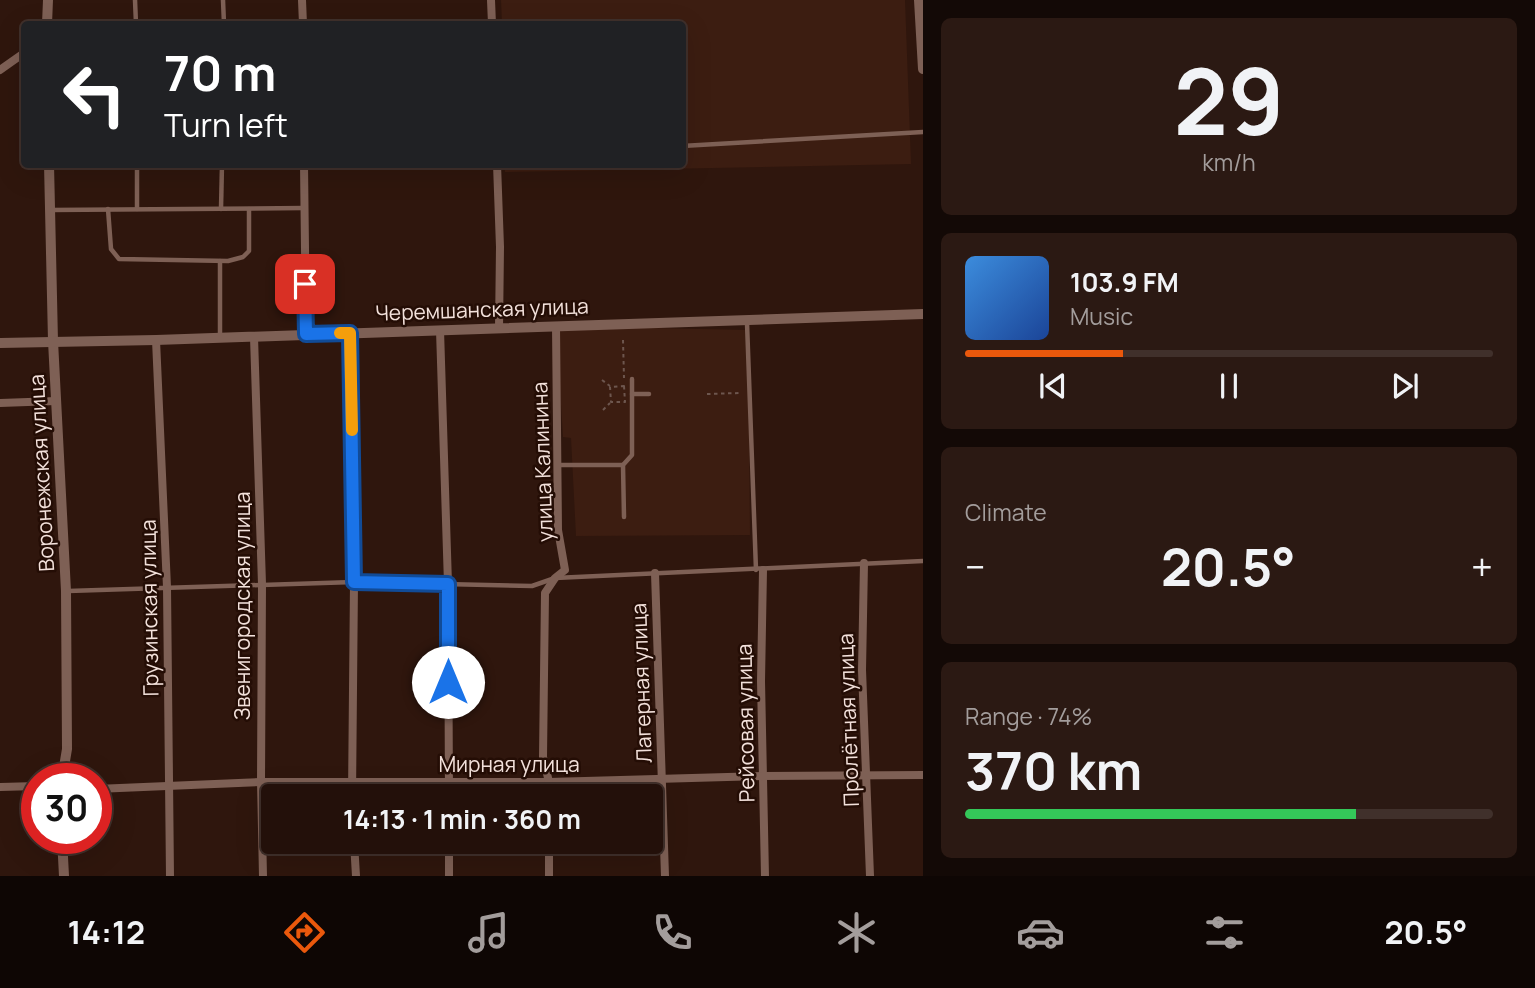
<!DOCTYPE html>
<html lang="en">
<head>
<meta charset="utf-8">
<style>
  :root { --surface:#23100a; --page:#2b1913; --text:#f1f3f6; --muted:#a39d9c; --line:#40302b; --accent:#ea580c }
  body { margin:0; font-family:Manrope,sans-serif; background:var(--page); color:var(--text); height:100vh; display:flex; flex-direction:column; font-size:26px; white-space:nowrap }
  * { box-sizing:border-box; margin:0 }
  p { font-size:23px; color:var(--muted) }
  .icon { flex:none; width:38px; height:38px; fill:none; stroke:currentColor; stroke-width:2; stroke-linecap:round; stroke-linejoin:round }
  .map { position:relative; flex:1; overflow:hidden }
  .drawer { display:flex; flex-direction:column; gap:18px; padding:18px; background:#130906; width:612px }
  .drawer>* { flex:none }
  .top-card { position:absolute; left:21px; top:21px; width:665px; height:147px; border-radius:7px; box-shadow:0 7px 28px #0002,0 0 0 2px var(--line); background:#202124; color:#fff; overflow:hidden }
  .speed { position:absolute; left:21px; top:763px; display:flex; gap:14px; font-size:35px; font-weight:700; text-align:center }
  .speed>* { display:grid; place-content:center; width:91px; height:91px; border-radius:50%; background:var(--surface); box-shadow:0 7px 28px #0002,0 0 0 2px var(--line); line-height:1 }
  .speed .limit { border:10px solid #d22; background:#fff; color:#111 }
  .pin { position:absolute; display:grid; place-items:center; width:60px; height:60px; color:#fff; margin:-30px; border-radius:14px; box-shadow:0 4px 10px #0006 }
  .me { position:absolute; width:77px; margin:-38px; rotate:0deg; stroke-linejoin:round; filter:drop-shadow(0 0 5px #0008) }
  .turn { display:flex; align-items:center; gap:24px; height:147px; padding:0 28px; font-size:32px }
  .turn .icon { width:91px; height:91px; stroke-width:2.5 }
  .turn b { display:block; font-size:49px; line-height:60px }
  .big { font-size:52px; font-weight:700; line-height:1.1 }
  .drawer .card { flex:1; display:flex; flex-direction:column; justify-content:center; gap:10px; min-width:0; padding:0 24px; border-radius:10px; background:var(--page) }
  .drawer .dial { align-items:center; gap:0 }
  .dial b { font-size:91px; line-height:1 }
  .song { display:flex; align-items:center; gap:21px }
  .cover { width:84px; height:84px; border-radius:10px; background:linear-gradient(135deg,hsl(210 70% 55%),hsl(220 70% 35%)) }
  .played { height:7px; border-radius:4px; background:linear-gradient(90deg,var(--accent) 30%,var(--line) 30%) }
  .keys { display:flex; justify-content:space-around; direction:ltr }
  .heat { display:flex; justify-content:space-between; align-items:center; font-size:38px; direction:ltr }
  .charge { height:10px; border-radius:5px; background:linear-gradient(90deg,#34c759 74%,var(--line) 0) }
  .trip { position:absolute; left:261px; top:784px; width:402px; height:70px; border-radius:7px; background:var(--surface); box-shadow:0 7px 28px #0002,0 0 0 2px var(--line); font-weight:700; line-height:70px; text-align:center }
  .menu { display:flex; height:112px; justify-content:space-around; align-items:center; background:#0e0604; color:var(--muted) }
  .menu .icon { width:49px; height:49px }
  .menu .current { color:var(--accent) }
  .menu b { font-size:32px; color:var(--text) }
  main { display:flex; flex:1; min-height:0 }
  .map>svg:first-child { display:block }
</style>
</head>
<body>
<main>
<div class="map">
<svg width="923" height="876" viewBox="0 0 923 876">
  <rect width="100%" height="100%" fill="#2f160d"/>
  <g fill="#3c1d11">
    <path d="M 501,0 L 905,0 L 911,164 L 505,172 L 505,164 L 682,164 L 682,24 L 502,24 Z"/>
    <path d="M 556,326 L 748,330 L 750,535 L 576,536 L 571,438 L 563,437 Z"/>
  </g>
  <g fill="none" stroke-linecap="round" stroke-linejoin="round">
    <g stroke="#6d564e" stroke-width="2" stroke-dasharray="3.5 3.5" stroke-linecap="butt">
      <path d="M 623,340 L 624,378"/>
      <path d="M 602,380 L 610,386"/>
      <path d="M 624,386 L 625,402 L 611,402 L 610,387 Z"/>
      <path d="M 707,394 L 740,393"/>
      <path d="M 603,410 L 610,403"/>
    </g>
    <g stroke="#7e6055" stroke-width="4.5">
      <path d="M 135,0 L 136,24"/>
      <path d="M 223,0 L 224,24"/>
      <path d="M 682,146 L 923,132"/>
      <path d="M 137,164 L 137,209"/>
      <path d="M 108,209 L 111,249 L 119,259 L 228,261 L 243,257 L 249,251 L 249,209"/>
      <path d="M 221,209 L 222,164"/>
      <path d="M 50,210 L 304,208"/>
      <path d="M 220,261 L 220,335"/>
      <path d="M 747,323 L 756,570"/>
      <path d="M 632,394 L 649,394"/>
      <path d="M 559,465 L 623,465"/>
      <path d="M 624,517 L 623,465 L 632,455 L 632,379"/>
      <path d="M 68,591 L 354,582 L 532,586 L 555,578 L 923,561"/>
    </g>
    <g stroke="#7e6055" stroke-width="8">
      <path d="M 302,0 L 303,24"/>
      <path d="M 491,0 L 492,24"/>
      <path d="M 0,70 L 24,53"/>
      <path d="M 304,164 L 306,334"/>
      <path d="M 497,164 L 500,247 L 499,329"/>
      <path d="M 440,330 L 448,584 L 449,796"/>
      <path d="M 350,333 L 354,582 L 352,796"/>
      <path d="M 254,337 L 262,584 L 261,782 L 263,876"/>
      <path d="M 156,340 L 167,587 L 170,876"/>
      <path d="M 0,403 L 56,401"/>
      <path d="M 864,563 L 862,670 L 870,876"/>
      <path d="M 763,570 L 761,681 L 765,876"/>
      <path d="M 655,573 L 665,876"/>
      <path d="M 0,787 L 37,786"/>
      <path d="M 96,789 L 261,782 L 549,782 L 763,776 L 923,775"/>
      <path d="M 549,796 L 549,782 L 543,757 L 545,593 L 555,578 L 565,570 L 558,530 L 556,326"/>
      <path d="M 354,842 L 356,876"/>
      <path d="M 549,842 L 549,876"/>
      <path d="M 449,876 L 449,842"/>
    </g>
    <g stroke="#7e6055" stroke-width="10">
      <path d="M 919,0 L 923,69"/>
      <path d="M 47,24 L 48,0"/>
      <path d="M 49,164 L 53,341 L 66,591 L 67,749 L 62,779"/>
      <path d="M 0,343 L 156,340 L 923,314"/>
      <path d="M 62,838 L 64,876"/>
    </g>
  </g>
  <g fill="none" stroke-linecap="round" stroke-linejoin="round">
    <g stroke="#114b97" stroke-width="18">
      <path id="route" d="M 305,284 L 306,334 L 350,333 L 354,582 L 448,584 L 448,682"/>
    </g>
    <use href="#route" stroke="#1a73e8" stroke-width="12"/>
    <path stroke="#f59e0b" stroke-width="12" d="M 340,333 L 350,333 L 352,430"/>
  </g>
  <g text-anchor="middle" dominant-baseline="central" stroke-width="5" stroke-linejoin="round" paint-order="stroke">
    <g font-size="21" fill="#f3e1db" stroke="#240d05">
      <text transform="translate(482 309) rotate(-2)">Черемшанская улица</text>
      <text transform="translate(542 462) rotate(-92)">улица Калинина</text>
      <text transform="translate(41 473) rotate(-93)">Воронежская улица</text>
      <text transform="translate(242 606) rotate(-90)">Звенигородская улица</text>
      <text transform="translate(149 608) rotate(-91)">Грузинская улица</text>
      <text transform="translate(641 683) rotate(-92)">Лагерная улица</text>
      <text transform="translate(848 720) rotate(-92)">Пролётная улица</text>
      <text transform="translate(745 723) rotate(-91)">Рейсовая улица</text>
      <text x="509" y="764">Мирная улица</text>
    </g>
  </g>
</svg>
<div class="speed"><div class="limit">30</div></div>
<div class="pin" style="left:305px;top:284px;background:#d93025"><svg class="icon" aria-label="arrive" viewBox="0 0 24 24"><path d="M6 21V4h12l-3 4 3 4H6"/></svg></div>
<svg class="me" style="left:448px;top:682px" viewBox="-20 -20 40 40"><circle r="19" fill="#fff"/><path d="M0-13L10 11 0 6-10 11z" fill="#1a73e8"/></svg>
<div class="trip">14:13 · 1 min · 360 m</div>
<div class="top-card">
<div class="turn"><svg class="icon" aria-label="left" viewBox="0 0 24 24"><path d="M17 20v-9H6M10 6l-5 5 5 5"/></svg><div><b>70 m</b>Turn left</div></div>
</div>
</div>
<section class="drawer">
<div class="card dial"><b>29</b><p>km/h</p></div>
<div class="card">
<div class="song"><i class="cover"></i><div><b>103.9 FM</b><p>Music</p></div></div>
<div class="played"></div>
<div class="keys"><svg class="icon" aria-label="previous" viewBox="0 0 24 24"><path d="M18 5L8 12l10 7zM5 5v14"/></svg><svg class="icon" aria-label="pause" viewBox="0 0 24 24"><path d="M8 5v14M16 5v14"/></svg><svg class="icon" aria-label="next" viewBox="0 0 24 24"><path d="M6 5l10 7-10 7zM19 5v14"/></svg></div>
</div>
<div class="card"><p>Climate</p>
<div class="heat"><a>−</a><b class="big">20.5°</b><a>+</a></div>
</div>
<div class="card"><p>Range · 74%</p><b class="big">370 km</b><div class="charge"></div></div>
</section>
</main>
<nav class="menu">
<b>14:12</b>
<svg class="icon current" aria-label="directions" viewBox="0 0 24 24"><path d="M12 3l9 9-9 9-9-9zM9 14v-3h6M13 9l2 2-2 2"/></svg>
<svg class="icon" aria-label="music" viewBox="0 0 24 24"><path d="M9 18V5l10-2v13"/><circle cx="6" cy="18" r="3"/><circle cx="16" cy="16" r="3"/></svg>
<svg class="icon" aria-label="phone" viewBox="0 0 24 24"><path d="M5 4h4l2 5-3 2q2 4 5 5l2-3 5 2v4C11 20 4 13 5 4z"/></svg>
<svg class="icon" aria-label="climate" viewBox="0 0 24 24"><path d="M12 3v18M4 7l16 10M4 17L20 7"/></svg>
<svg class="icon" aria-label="car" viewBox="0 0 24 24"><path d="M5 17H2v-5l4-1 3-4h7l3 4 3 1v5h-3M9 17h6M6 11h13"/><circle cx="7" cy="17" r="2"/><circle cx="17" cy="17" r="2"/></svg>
<svg class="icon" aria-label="filters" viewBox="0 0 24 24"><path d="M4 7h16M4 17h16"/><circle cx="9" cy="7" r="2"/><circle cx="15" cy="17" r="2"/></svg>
<b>20.5°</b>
</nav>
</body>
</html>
